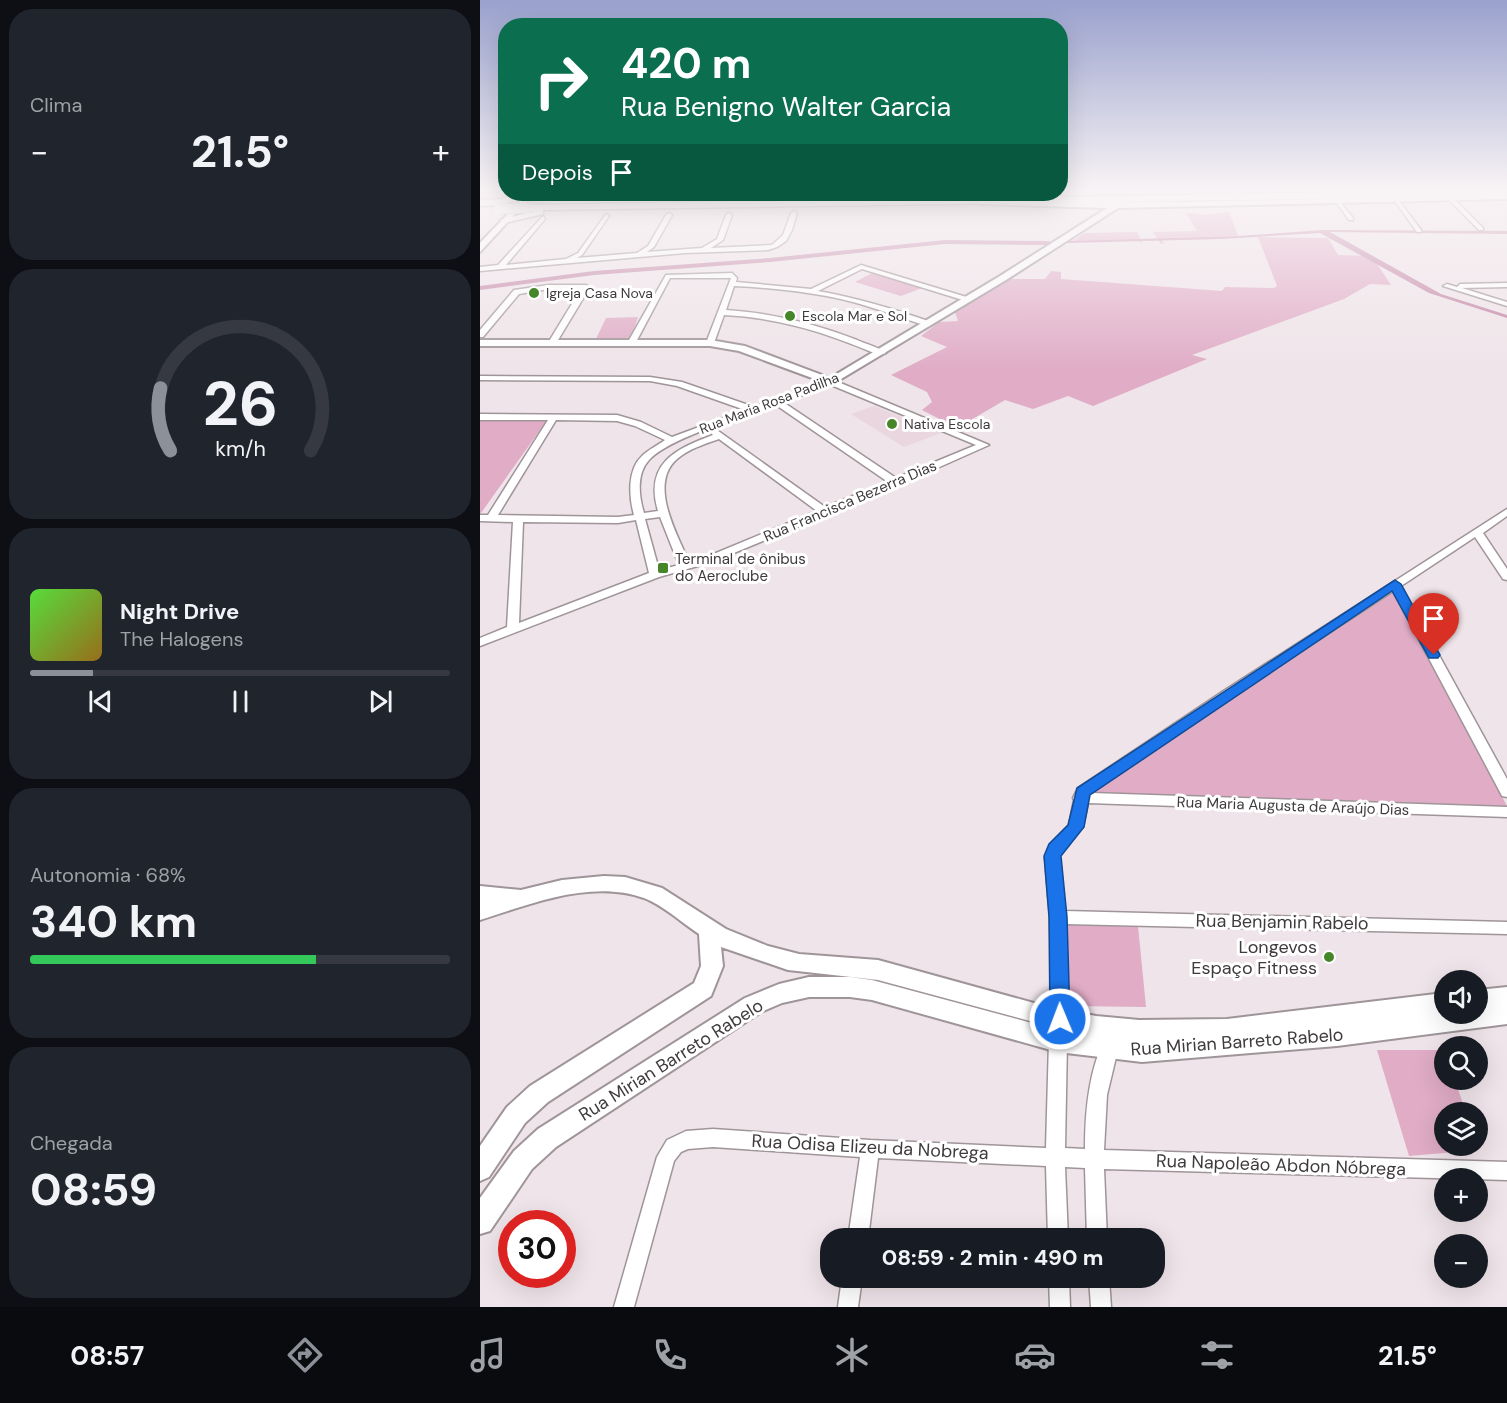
<!DOCTYPE html>
<html lang="pt">
<head>
<meta charset="utf-8">
<style>
  :root { --surface:#171b24; --page:#20242c; --text:#f1f3f6; --muted:#9ea1a6; --line:#363941; --accent:#8c9099 }
  body { margin:0; font-family:"DM Sans",sans-serif; background:var(--page); color:var(--text); height:100vh; display:flex; flex-direction:column; font-size:22px; white-space:nowrap }
  * { box-sizing:border-box; margin:0 }
  p { font-size:20px; color:var(--muted) }
  .icon { flex:none; width:33px; height:33px; fill:none; stroke:currentColor; stroke-width:2; stroke-linecap:round; stroke-linejoin:round }
  .map { position:relative; flex:1; overflow:hidden }
  .panel { display:flex; flex-direction:column; gap:9px; padding:9px; background:#0d0f14; width:480px }
  .panel>* { flex:none }
  .guide { position:absolute; left:18px; top:18px; width:570px; height:183px; border-radius:24px; box-shadow:0 6px 24px #0002; background:#0b6e4f; color:#fff; overflow:hidden }
  .fabs { position:absolute; left:954px; top:970px; display:grid; gap:12px }
  .fabs a { display:grid; place-items:center; width:54px; height:54px; border-radius:50%; background:var(--surface); box-shadow:0 6px 24px #0002; font-size:30px }
  .speed { position:absolute; left:18px; top:1210px; display:flex; gap:12px; font-size:30px; font-weight:700; text-align:center }
  .speed>* { display:grid; place-content:center; width:78px; height:78px; border-radius:50%; background:var(--surface); box-shadow:0 6px 24px #0002; line-height:1 }
  .speed .limit { border:9px solid #d22; background:#fff; color:#111 }
  .pin { position:absolute; display:grid; place-items:center; width:51px; height:51px; color:#fff; margin:-62px -26px; border-radius:50% 50% 50% 0; rotate:-45deg; box-shadow:0 0 6px #0007 }
  .pin .icon { rotate:45deg }
  .me { position:absolute; width:66px; margin:-33px; rotate:359deg; stroke-linejoin:round; filter:drop-shadow(0 0 4px #0008) }
  .turn { display:flex; align-items:center; gap:21px; height:126px; padding:0 24px; font-size:27px }
  .turn .icon { width:78px; height:78px; stroke-width:2.5 }
  .turn b { display:block; font-size:42px; line-height:51px }
  .then { display:flex; align-items:center; height:57px; padding:0 24px; background:#0003; gap:12px; font-size:22px }
  .big { font-size:45px; font-weight:700; line-height:1.1 }
  .panel .card { flex:1; display:flex; flex-direction:column; justify-content:center; gap:9px; min-width:0; padding:0 21px; border-radius:24px; background:var(--page) }
  .panel .dial { align-items:center; gap:0 }
  .dial svg { height:156px; overflow:visible; fill:none; stroke:var(--line); stroke-width:7; stroke-linecap:round; text-anchor:middle }
  .dial text { fill:var(--text); stroke:none }
  .song { display:flex; align-items:center; gap:18px }
  .cover { width:72px; height:72px; border-radius:9px; background:linear-gradient(135deg,hsl(110 70% 55%),hsl(40 70% 35%)) }
  .played { height:6px; border-radius:3px; background:linear-gradient(90deg,var(--accent) 15%,var(--line) 15%) }
  .keys { display:flex; justify-content:space-around; direction:ltr }
  .heat { display:flex; justify-content:space-between; align-items:center; font-size:33px; direction:ltr }
  .charge { height:9px; border-radius:4px; background:linear-gradient(90deg,#34c759 68%,var(--line) 0) }
  .trip { position:absolute; left:340px; top:1228px; width:345px; height:60px; border-radius:24px; background:var(--surface); box-shadow:0 6px 24px #0002; font-weight:700; line-height:60px; text-align:center }
  .tabs { display:flex; height:96px; justify-content:space-around; align-items:center; background:#090b0e; color:var(--muted) }
  .tabs .icon { width:42px; height:42px }
  .tabs .on { color:var(--accent) }
  .tabs b { font-size:27px; color:var(--text) }
  main { display:flex; flex:1; min-height:0 }
  .map>svg:first-child { display:block }
</style>
</head>
<body>
<main>
<section class="panel">
<div class="card"><p>Clima</p>
<div class="heat"><a>−</a><b class="big">21.5°</b><a>+</a></div>
</div>
<div class="card dial"><svg viewBox="0 0 100 80">
<path d="M14 69A42 42 0 1 1 86 69"/>
<path d="M14 69A42 42 0 0 1 9 37" stroke="#8c9099"/>
<text x="50" y="56" font-size="32" font-weight="700">26</text>
<text x="50" y="72" font-size="11">km/h</text>
</svg></div>
<div class="card">
<div class="song"><i class="cover"></i><div><b>Night Drive</b><p>The Halogens</p></div></div>
<div class="played"></div>
<div class="keys"><svg class="icon" aria-label="previous" viewBox="0 0 24 24"><path d="M18 5L8 12l10 7zM5 5v14"/></svg><svg class="icon" aria-label="pause" viewBox="0 0 24 24"><path d="M8 5v14M16 5v14"/></svg><svg class="icon" aria-label="next" viewBox="0 0 24 24"><path d="M6 5l10 7-10 7zM19 5v14"/></svg></div>
</div>
<div class="card"><p>Autonomia · 68%</p><b class="big">340 km</b><div class="charge"></div></div>
<div class="card"><p>Chegada</p><b class="big">08:59</b></div>
</section>
<div class="map">
<svg width="1027" height="1307" viewBox="0 0 1027 1307">
  <rect width="100%" height="100%" fill="#efe4e9"/>
  <path fill="#e9d6df" d="M 394,406 L 461,433 L 424,447 L 371,414 Z"/>
  <g fill="#e0acc6">
    <path d="M 747,212 L 749,212 L 758,236 L 681,238 L 684,244 L 681,244 L 673,232 L 717,231 L 706,213 L 726,215 Z"/>
    <path d="M 658,232 L 657,234 L 660,236 L 659,238 L 663,245 L 657,239 L 593,241 L 604,233 Z"/>
    <path d="M 778,237 L 848,238 L 858,255 L 892,256 L 911,285 L 890,284 L 864,299 L 712,355 L 727,359 L 613,406 L 588,396 L 553,409 L 525,400 L 477,428 L 442,410 L 452,402 L 447,392 L 411,375 L 467,347 L 441,336 L 459,322 L 478,321 L 475,312 L 527,279 L 565,279 L 571,271 L 581,272 L 581,279 L 742,291 L 745,287 L 794,288 L 797,286 Z"/>
    <path d="M 392,273 L 442,288 L 421,296 L 375,282 Z"/>
    <path d="M 158,317 L 151,339 L 115,341 L 126,318 Z"/>
    <path d="M 68,419 L 1,513 L 0,513 L 0,420 Z"/>
    <path d="M 914,587 L 1027,806 L 1027,815 L 605,792 Z"/>
    <path d="M 585,925 L 658,926 L 666,1007 L 589,1006 Z"/>
    <path d="M 897,1050 L 964,1050 L 964,1080 L 975,1080 L 986,1113 L 964,1113 L 964,1146 L 998,1146 L 999,1150 L 929,1156 Z"/>
  </g>
  <path fill="#c284a4" d="M 844,230 L 1027,231 L 1027,234 L 850,232 L 961,294 L 1027,315 L 1027,318 L 949,293 L 840,233 L 741,239 L 549,244 L 552,242 L 758,236 Z"/>
  <g fill="none" stroke-linecap="round" stroke-linejoin="round">
    <path fill="#c284a4" fill-rule="evenodd" d="M 465,240 L 567,241 L 570,243 L 567,245 L 465,244 L 290,262 L 114,275 L 0,290 L 0,286 L 114,271 L 290,258 Z"/>
    <g stroke="#9f9599" stroke-width="3">
      <g id="minor">
        <path d="M 790,188 L 829,188 L 751,194 L 748,192 Z"/>
        <path d="M 912,197 L 916,197 L 941,230 L 941,232 L 937,232 Z"/>
        <path d="M 968,197 L 972,197 L 1003,228 L 1003,230 L 999,230 L 968,199 Z"/>
        <path d="M 854,199 L 858,199 L 873,218 L 873,220 L 869,220 Z"/>
        <path d="M 314,211 L 317,213 L 312,230 L 306,241 L 297,247 L 288,250 L 205,253 L 0,271 L 0,267 L 18,265 L 63,216 L 65,219 L 26,265 L 86,259 L 98,253 L 126,214 L 129,216 L 102,255 L 97,258 L 157,253 L 168,246 L 186,215 L 189,213 L 192,215 L 174,247 L 167,252 L 222,248 L 237,239 L 246,215 L 249,213 L 252,215 L 243,240 L 231,248 L 292,245 L 303,235 L 311,213 Z"/>
        <path d="M 381,265 L 493,299 L 486,301 L 382,269 L 338,291 C 377,298 414,309 451,322 L 452,324 L 448,326 C 423,319 399,309 373,302 C 334,292 295,288 254,286 L 246,310 C 292,313 334,323 377,340 C 386,344 398,347 406,353 L 399,355 C 347,333 301,318 244,315 L 234,343 L 230,345 L 226,343 L 251,278 L 190,278 L 156,342 L 152,344 L 148,342 L 186,275 L 252,273 L 257,278 L 256,282 L 331,289 Z"/>
        <path d="M 1027,283 L 1027,287 L 982,288 L 1027,302 L 1027,306 L 963,286 L 967,284 L 977,287 L 980,284 Z"/>
        <path d="M 69,285 L 106,285 L 110,287 L 75,345 L 68,343 L 101,289 L 69,289 L 39,294 L 3,337 L 0,337 L 0,330 L 34,290 Z"/>
        <path d="M 0,376 L 170,377 L 202,382 L 274,407 L 351,379 L 509,445 L 419,485 L 232,562 L 179,577 L 0,646 L 0,638 L 27,627 L 33,522 L 0,521 L 0,515 L 8,515 L 68,420 L 0,420 L 0,414 L 137,415 L 161,422 L 192,437 L 265,410 L 197,386 L 170,381 L 0,380 ZM 351,385 L 496,445 L 416,478 L 303,402 ZM 296,405 L 408,482 L 345,507 L 234,428 L 229,431 L 233,435 C 195,449 164,464 178,511 L 164,513 C 159,497 156,474 169,460 C 189,438 265,416 296,405 ZM 76,420 L 137,421 L 155,426 L 185,440 C 178,445 168,450 162,456 C 147,470 149,497 154,515 L 138,517 L 18,515 ZM 239,439 L 337,511 L 224,558 L 209,562 C 197,534 168,484 197,459 C 209,449 224,444 239,439 ZM 180,517 L 199,565 L 179,570 L 165,519 ZM 156,520 L 169,573 L 39,623 L 43,522 L 138,523 Z"/>
        <path d="M 1027,509 L 1027,516 L 1003,533 L 1027,569 L 1027,580 L 1023,579 L 995,537 L 921,586 L 1027,779 L 1027,797 L 1022,796 L 1020,792 L 913,591 L 750,698 L 611,793 L 1027,807 L 1027,817 L 608,803 L 603,827 L 581,852 L 579,857 L 585,911 L 1027,922 L 1027,934 L 586,924 L 588,1019 L 586,1024 L 580,1026 L 574,1024 L 572,1019 L 570,917 L 565,857 L 570,845 L 589,825 L 594,800 L 593,798 L 598,788 L 742,692 Z"/>
        <path d="M 578,1033 L 584,1036 L 587,1041 L 585,1148 L 605,1149 C 605,1115 608,1075 623,1043 L 629,1041 L 635,1043 L 638,1049 L 627,1095 L 624,1150 L 1027,1162 L 1027,1180 L 624,1169 L 627,1239 L 607,1239 L 605,1168 L 585,1167 L 588,1239 L 568,1239 L 566,1166 L 398,1158 L 388,1239 L 368,1239 L 380,1157 L 233,1147 L 208,1149 L 201,1152 L 194,1161 L 154,1307 L 134,1307 L 177,1157 L 187,1140 L 206,1131 L 233,1129 L 390,1140 L 566,1148 L 569,1041 L 572,1036 Z"/>
        <path d="M 362,1278 L 382,1278 L 378,1307 L 358,1307 Z"/>
        <path d="M 569,1278 L 589,1278 L 590,1307 L 570,1307 Z"/>
        <path d="M 609,1278 L 629,1278 L 631,1307 L 611,1307 Z"/>
      </g>
    </g>
    <g stroke="#9f9599" stroke-width="4">
      <g id="major">
        <path d="M 622,190 L 681,190 L 685,192 L 681,194 L 625,194 Z"/>
        <path d="M 393,194 L 518,194 L 514,196 L 74,203 L 47,201 L 0,252 L 0,243 L 45,196 L 74,199 Z"/>
        <path d="M 1027,195 L 1027,199 L 638,208 L 526,280 L 351,385 L 259,351 L 230,346 L 0,346 L 0,340 L 230,340 L 265,346 L 350,378 L 520,276 L 627,208 L 500,204 L 497,200 L 698,202 Z"/>
        <path d="M 124,876 L 145,877 L 182,888 L 246,929 L 288,946 L 319,954 L 398,960 L 561,1005 L 616,1016 L 659,1020 L 747,1019 L 964,993 L 964,1014 L 998,1014 L 998,990 L 1027,987 L 1027,1024 L 857,1046 L 662,1062 L 578,1052 L 392,1000 L 370,997 L 329,997 L 302,1003 L 281,1012 L 76,1147 L 52,1169 L 10,1231 L 0,1234 L 0,1198 L 34,1151 L 58,1129 L 265,998 L 299,984 L 329,977 L 370,977 L 392,980 L 578,1030 L 587,1031 L 398,980 L 308,970 L 241,947 L 243,966 L 231,996 L 68,1102 L 45,1123 L 9,1177 L 0,1181 L 0,1146 L 27,1107 L 50,1086 L 214,983 L 221,966 L 219,934 C 201,922 184,906 164,898 C 112,879 50,904 0,920 L 0,886 L 41,890 L 82,880 Z"/>
      </g>
    </g>
    <g stroke="#9f9599" stroke-width="3">
      <g id="highway">
        <path d="M 1027,190 L 1027,196 L 63,210 L 63,214 L 25,223 L 20,220 L 54,211 L 43,210 L 43,206 L 46,205 Z"/>
        <path d="M 37,194 L 41,194 L 41,198 L 22,205 L 0,206 L 0,200 L 21,199 Z"/>
      </g>
    </g>
    <use href="#minor" fill="#fff" fill-rule="evenodd"/>
    <use href="#major" fill="#fff" fill-rule="evenodd"/>
    <use href="#highway" fill="#fff" fill-rule="evenodd"/>
    <g stroke="#9f9599" stroke-width="11" stroke-linecap="butt">
      <path id="highway-bridge" d="M 19,209 L 46,208"/>
    </g>
    <use href="#highway-bridge" stroke="#fff" stroke-width="10"/>
  </g>
  <linearGradient id="sky" x2="0" y2="1"><stop stop-color="#99a1cd"/><stop offset="0.51" stop-color="#f8f3f5"/><stop offset="1" stop-color="#f8f3f5" stop-opacity="0"/></linearGradient>
  <rect width="1027" height="371" fill="url(#sky)"/>
  <path fill="#1a73e8" stroke="#114b97" stroke-width="1.5" d="M 915,580 L 921,584 L 960,655 L 958,658 L 949,658 L 912,591 L 610,795 L 604,827 L 581,856 L 587,917 L 590,1019 L 587,1025 L 580,1028 L 573,1025 L 570,1019 L 569,917 L 564,856 L 569,844 L 588,825 L 597,788 Z"/>
  <g fill="#458628" stroke="#fff" stroke-width="2">
    <circle cx="54" cy="293" r="6"/>
    <circle cx="310" cy="316" r="6"/>
    <circle cx="412" cy="424" r="6"/>
    <rect x="177" y="562" width="12" height="12" rx="3"/>
    <circle cx="849" cy="957" r="6"/>
  </g>
  <g text-anchor="middle" dominant-baseline="central" stroke-width="6" stroke-linejoin="round" paint-order="stroke">
    <g font-size="14" fill="#3f3b3d" stroke="#fff" text-anchor="start">
      <text x="66" y="293">Igreja Casa Nova</text>
      <text x="322" y="316">Escola Mar e Sol</text>
      <text x="424" y="424">Nativa Escola</text>
    </g>
    <g font-size="14" fill="#3f3b3d" stroke="#fff">
      <text transform="translate(289 403) rotate(-21)">Rua Maria Rosa Padilha</text>
    </g>
    <g font-size="15" fill="#3f3b3d" stroke="#fff">
      <text transform="translate(370 501) rotate(-23)">Rua Francisca Bezerra Dias</text>
      <text transform="translate(813 806) rotate(2)">Rua Maria Augusta de Araújo Dias</text>
    </g>
    <g font-size="15" fill="#3f3b3d" stroke="#fff" text-anchor="start">
      <text x="195" y="559">Terminal de ônibus<tspan x="195" dy="17">do Aeroclube</tspan></text>
    </g>
    <g font-size="18" fill="#3f3b3d" stroke="#fff">
      <text transform="translate(802 922) rotate(1)">Rua Benjamin Rabelo</text>
      <text transform="translate(757 1042) rotate(-4)">Rua Mirian Barreto Rabelo</text>
      <text transform="translate(191 1060) rotate(-32)">Rua Mirian Barreto Rabelo</text>
      <text transform="translate(390 1147) rotate(3)">Rua Odisa Elizeu da Nobrega</text>
      <text transform="translate(801 1165) rotate(2)">Rua Napoleão Abdon Nóbrega</text>
    </g>
    <g font-size="18" fill="#3f3b3d" stroke="#fff" text-anchor="end">
      <text x="837" y="947">Longevos<tspan x="837" dy="21">Espaço Fitness</tspan></text>
    </g>
  </g>
</svg>
<div class="fabs">
<a><svg class="icon" aria-label="sound" viewBox="0 0 24 24"><path d="M4 9h4l5-4v14l-5-4H4zM17 9q2 3 0 6"/></svg></a>
<a><svg class="icon" aria-label="search" viewBox="0 0 24 24"><circle cx="10" cy="10" r="6"/><path d="M15 15l6 6"/></svg></a>
<a><svg class="icon" aria-label="layers" viewBox="0 0 24 24"><path d="M12 4l9 5-9 5-9-5zM3 14l9 5 9-5"/></svg></a>
<a>+</a>
<a>−</a>
</div>
<div class="speed"><div class="limit">30</div></div>
<div class="pin" style="left:954px;top:655px;background:#d93025"><svg class="icon" aria-label="arrive" viewBox="0 0 24 24"><path d="M6 21V4h12l-3 4 3 4H6"/></svg></div>
<svg class="me" style="left:580px;top:1019px" viewBox="-20 -20 40 40"><circle r="17" fill="#1a73e8" stroke="#fff" stroke-width="3"/><path d="M0-11L8 9 0 5-8 9z" fill="#fff"/></svg>
<div class="trip">08:59 · 2 min · 490 m</div>
<div class="guide">
<div class="turn"><svg class="icon" aria-label="right" viewBox="0 0 24 24"><path d="M7 20v-9h11M14 6l5 5-5 5"/></svg><div><b>420 m</b>Rua Benigno Walter Garcia</div></div>
<div class="then">Depois<svg class="icon" aria-label="arrive" viewBox="0 0 24 24"><path d="M6 21V4h12l-3 4 3 4H6"/></svg></div>
</div>
</div>
</main>
<nav class="tabs">
<b>08:57</b>
<svg class="icon on" aria-label="directions" viewBox="0 0 24 24"><path d="M12 3l9 9-9 9-9-9zM9 14v-3h6M13 9l2 2-2 2"/></svg>
<svg class="icon" aria-label="music" viewBox="0 0 24 24"><path d="M9 18V5l10-2v13"/><circle cx="6" cy="18" r="3"/><circle cx="16" cy="16" r="3"/></svg>
<svg class="icon" aria-label="phone" viewBox="0 0 24 24"><path d="M5 4h4l2 5-3 2q2 4 5 5l2-3 5 2v4C11 20 4 13 5 4z"/></svg>
<svg class="icon" aria-label="climate" viewBox="0 0 24 24"><path d="M12 3v18M4 7l16 10M4 17L20 7"/></svg>
<svg class="icon" aria-label="car" viewBox="0 0 24 24"><path d="M5 17H2v-5l4-1 3-4h7l3 4 3 1v5h-3M9 17h6M6 11h13"/><circle cx="7" cy="17" r="2"/><circle cx="17" cy="17" r="2"/></svg>
<svg class="icon" aria-label="filters" viewBox="0 0 24 24"><path d="M4 7h16M4 17h16"/><circle cx="9" cy="7" r="2"/><circle cx="15" cy="17" r="2"/></svg>
<b>21.5°</b>
</nav>
</body>
</html>
